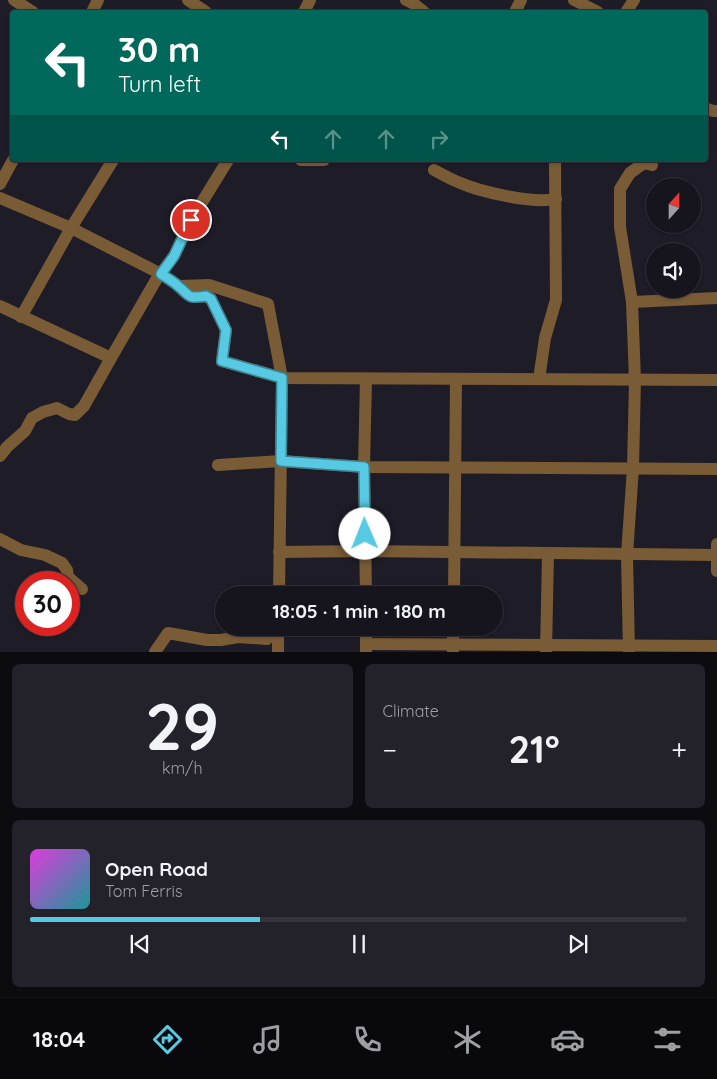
<!DOCTYPE html>
<html lang="en">
<head>
<meta charset="utf-8">
<style>
  :root { --surface:#16151d; --page:#23222a; --text:#f1f3f6; --muted:#9e9fa4; --line:#35343b; --accent:#57c9e2 }
  body { margin:0; font-family:Quicksand,sans-serif; background:var(--page); color:var(--text); height:100vh; display:flex; flex-direction:column; font-size:19px; white-space:nowrap }
  * { box-sizing:border-box; margin:0 }
  p { font-size:16px; color:var(--muted) }
  .icon { flex:none; width:28px; height:28px; fill:none; stroke:currentColor; stroke-width:2; stroke-linecap:round; stroke-linejoin:round }
  .map { position:relative; height:652px; overflow:hidden }
  .drawer { display:flex; flex-direction:column; gap:12px; padding:12px; background:#0c0c10; flex:1 }
  .drawer>* { flex:none }
  .top-card { position:absolute; left:10px; top:10px; width:698px; height:152px; border-radius:5px; box-shadow:0 1px 4px #0004,0 0 0 1px var(--line); background:#00695c; color:#fff; overflow:hidden }
  .needle { width:32px; rotate:21deg }
  .buttons { position:absolute; left:646px; top:178px; display:grid; gap:10px }
  .buttons a { display:grid; place-items:center; width:55px; height:55px; border-radius:50%; background:var(--surface); box-shadow:0 1px 4px #0004,0 0 0 1px var(--line); font-size:25px }
  .speed { position:absolute; left:15px; top:571px; display:flex; gap:10px; font-size:25px; font-weight:700; text-align:center }
  .speed>* { display:grid; place-content:center; width:65px; height:65px; border-radius:50%; background:var(--surface); box-shadow:0 1px 4px #0004,0 0 0 1px var(--line); line-height:1 }
  .speed .limit { border:8px solid #d22; background:#fff; color:#111 }
  .pin { position:absolute; display:grid; place-items:center; width:42px; height:42px; color:#fff; margin:-21px; border:2px solid #fff; border-radius:50%; box-shadow:0 1px 5px #0007 }
  .me { position:absolute; width:55px; margin:-28px; rotate:359deg; stroke-linejoin:round; filter:drop-shadow(0 0 4px #0008) }
  .turn { display:flex; align-items:center; gap:18px; height:105px; padding:0 25px; font-size:22px }
  .turn .icon { width:65px; height:65px; stroke-width:2.5 }
  .turn b { display:block; font-size:35px; line-height:42px }
  .lanes { display:flex; align-items:center; height:48px; padding:0 25px; background:#0003; justify-content:center; gap:25px; direction:ltr }
  .lanes .off { opacity:.35 }
  .big { font-size:38px; font-weight:700; line-height:1.1 }
  .drawer .card { flex:1; display:flex; flex-direction:column; justify-content:center; gap:8px; min-width:0; padding:0 18px; border-radius:8px; background:var(--page) }
  .drawer .dial { align-items:center; gap:0 }
  .dial b { font-size:65px; line-height:1 }
  .song { display:flex; align-items:center; gap:15px }
  .cover { width:60px; height:60px; border-radius:8px; background:linear-gradient(135deg,hsl(300 70% 55%),hsl(180 70% 35%)) }
  .played { height:5px; border-radius:2px; background:linear-gradient(90deg,var(--accent) 35%,var(--line) 35%) }
  .keys { display:flex; justify-content:space-around; direction:ltr }
  .heat { display:flex; justify-content:space-between; align-items:center; font-size:28px; direction:ltr }
  .drawer .tiles { flex:1; display:grid; gap:12px; grid-template-columns:1fr 1fr }
  .card:last-child { grid-column:span 2 }
  .trip { position:absolute; left:215px; top:586px; width:288px; height:50px; border-radius:25px; background:var(--surface); box-shadow:0 1px 4px #0004,0 0 0 1px var(--line); font-weight:700; line-height:50px; text-align:center }
  .tabs { display:flex; height:80px; justify-content:space-around; align-items:center; background:#09080c; color:var(--muted) }
  .tabs .icon { width:35px; height:35px }
  .tabs .selected { color:var(--accent) }
  .tabs b { font-size:22px; color:var(--text) }
  .map>svg:first-child { display:block }
</style>
</head>
<body>
<div class="map">
<svg width="717" height="652" viewBox="0 0 717 652">
  <rect width="100%" height="100%" fill="#1e1c27"/>
  <g fill="none" stroke-linecap="round" stroke-linejoin="round">
    <g stroke="#795b35" stroke-width="12">
      <path d="M 14,0 L 33,12"/>
      <path d="M 188,0 L 206,12"/>
      <path d="M 406,0 L 414,4 L 424,12"/>
      <path d="M 574,0 L 598,12"/>
      <path d="M 92,12 L 98,0"/>
      <path d="M 304,12 L 310,0"/>
      <path d="M 515,12 L 521,0"/>
      <path d="M 626,12 L 634,0"/>
      <path d="M 705,108 L 713,111 L 717,111"/>
      <path d="M 301,160 L 324,160"/>
      <path d="M 434,170 C 442,174 450,179 458,182 C 480,192 533,204 556,199"/>
      <path d="M 0,184 L 13,160"/>
      <path d="M 0,198 L 71,228 L 161,274 L 179,286 L 209,285 L 268,304 L 282,378 L 279,595"/>
      <path d="M 179,286 C 187,296 193,298 206,296 L 211,299 L 226,330 L 222,361 L 282,378 L 717,380"/>
      <path d="M 632,302 L 717,298"/>
      <path d="M 0,306 L 111,358 L 156,280 L 174,256 L 191,220 L 228,160"/>
      <path d="M 21,317 L 71,228 L 113,160"/>
      <path d="M 366,379 L 364,467 L 366,595"/>
      <path d="M 539,379 L 545,338 L 556,300 L 555,160"/>
      <path d="M 0,456 L 7,447 L 25,431 L 32,418 L 43,412 L 57,408 L 69,414 L 75,415 L 84,406 L 111,358"/>
      <path d="M 218,465 L 281,461 L 364,467 L 717,469"/>
      <path d="M 0,539 L 21,550 L 45,555 L 62,563 L 67,570 L 68,577 L 82,589"/>
      <path d="M 717,544 L 717,571"/>
      <path d="M 279,552 L 366,551 L 717,555"/>
      <path d="M 454,595 L 456,379"/>
      <path d="M 366,644 L 717,646"/>
      <path d="M 155,652 L 168,633 L 207,640 L 221,640 L 238,637 L 267,639 L 268,632 L 278,633"/>
      <path d="M 278,652 L 278,628"/>
      <path d="M 366,652 L 366,628"/>
      <path d="M 453,652 L 453,628"/>
      <path d="M 546,652 L 548,554"/>
      <path d="M 629,652 L 627,555 L 633,468 L 635,380 L 632,302 L 620,227 L 620,189 L 630,173 L 644,163 L 652,165"/>
    </g>
  </g>
  <g fill="none" stroke-linecap="round" stroke-linejoin="round">
    <g stroke="#398393" stroke-width="12">
      <path id="route" d="M 191,220 L 174,256 L 161,274 C 167,278 173,281 178,286 C 191,296 186,299 206,296 L 211,299 L 226,330 L 222,361 L 282,378 L 281,461 L 364,467 L 365,534"/>
    </g>
    <use href="#route" stroke="#57c9e2" stroke-width="9"/>
  </g>
</svg>
<div class="buttons">
<a><svg class="needle" viewBox="-14 -14 28 28"><path d="M0-13l5 13h-10z" fill="#e53935"/><path d="M0 13l5-13h-10z" fill="#9e9fa4"/></svg></a>
<a><svg class="icon" aria-label="sound" viewBox="0 0 24 24"><path d="M4 9h4l5-4v14l-5-4H4zM17 9q2 3 0 6"/></svg></a>
</div>
<div class="speed"><div class="limit">30</div></div>
<div class="pin" style="left:191px;top:220px;background:#d93025"><svg class="icon" aria-label="arrive" viewBox="0 0 24 24"><path d="M6 21V4h12l-3 4 3 4H6"/></svg></div>
<svg class="me" style="left:365px;top:534px" viewBox="-20 -20 40 40"><circle r="19" fill="#fff"/><path d="M0-13L10 11 0 6-10 11z" fill="#57c9e2"/></svg>
<div class="trip">18:05 · 1 min · 180 m</div>
<div class="top-card">
<div class="turn"><svg class="icon" aria-label="left" viewBox="0 0 24 24"><path d="M17 20v-9H6M10 6l-5 5 5 5"/></svg><div><b>30 m</b>Turn left</div></div>
<div class="lanes"><svg class="icon" aria-label="left" viewBox="0 0 24 24"><path d="M17 20v-9H6M10 6l-5 5 5 5"/></svg><svg class="icon off" aria-label="ahead" viewBox="0 0 24 24"><path d="M12 20V5M6 11l6-6 6 6"/></svg><svg class="icon off" aria-label="ahead" viewBox="0 0 24 24"><path d="M12 20V5M6 11l6-6 6 6"/></svg><svg class="icon off" aria-label="right" viewBox="0 0 24 24"><path d="M7 20v-9h11M14 6l5 5-5 5"/></svg></div>
</div>
</div>
<section class="drawer">
<div class="tiles">
<div class="card dial"><b>29</b><p>km/h</p></div>
<div class="card"><p>Climate</p>
<div class="heat"><a>−</a><b class="big">21°</b><a>+</a></div>
</div>
<div class="card">
<div class="song"><i class="cover"></i><div><b>Open Road</b><p>Tom Ferris</p></div></div>
<div class="played"></div>
<div class="keys"><svg class="icon" aria-label="previous" viewBox="0 0 24 24"><path d="M18 5L8 12l10 7zM5 5v14"/></svg><svg class="icon" aria-label="pause" viewBox="0 0 24 24"><path d="M8 5v14M16 5v14"/></svg><svg class="icon" aria-label="next" viewBox="0 0 24 24"><path d="M6 5l10 7-10 7zM19 5v14"/></svg></div>
</div>
</div>
</section>
<nav class="tabs">
<b>18:04</b>
<svg class="icon selected" aria-label="directions" viewBox="0 0 24 24"><path d="M12 3l9 9-9 9-9-9zM9 14v-3h6M13 9l2 2-2 2"/></svg>
<svg class="icon" aria-label="music" viewBox="0 0 24 24"><path d="M9 18V5l10-2v13"/><circle cx="6" cy="18" r="3"/><circle cx="16" cy="16" r="3"/></svg>
<svg class="icon" aria-label="phone" viewBox="0 0 24 24"><path d="M5 4h4l2 5-3 2q2 4 5 5l2-3 5 2v4C11 20 4 13 5 4z"/></svg>
<svg class="icon" aria-label="climate" viewBox="0 0 24 24"><path d="M12 3v18M4 7l16 10M4 17L20 7"/></svg>
<svg class="icon" aria-label="car" viewBox="0 0 24 24"><path d="M5 17H2v-5l4-1 3-4h7l3 4 3 1v5h-3M9 17h6M6 11h13"/><circle cx="7" cy="17" r="2"/><circle cx="17" cy="17" r="2"/></svg>
<svg class="icon" aria-label="filters" viewBox="0 0 24 24"><path d="M4 7h16M4 17h16"/><circle cx="9" cy="7" r="2"/><circle cx="15" cy="17" r="2"/></svg>
</nav>
</body>
</html>
